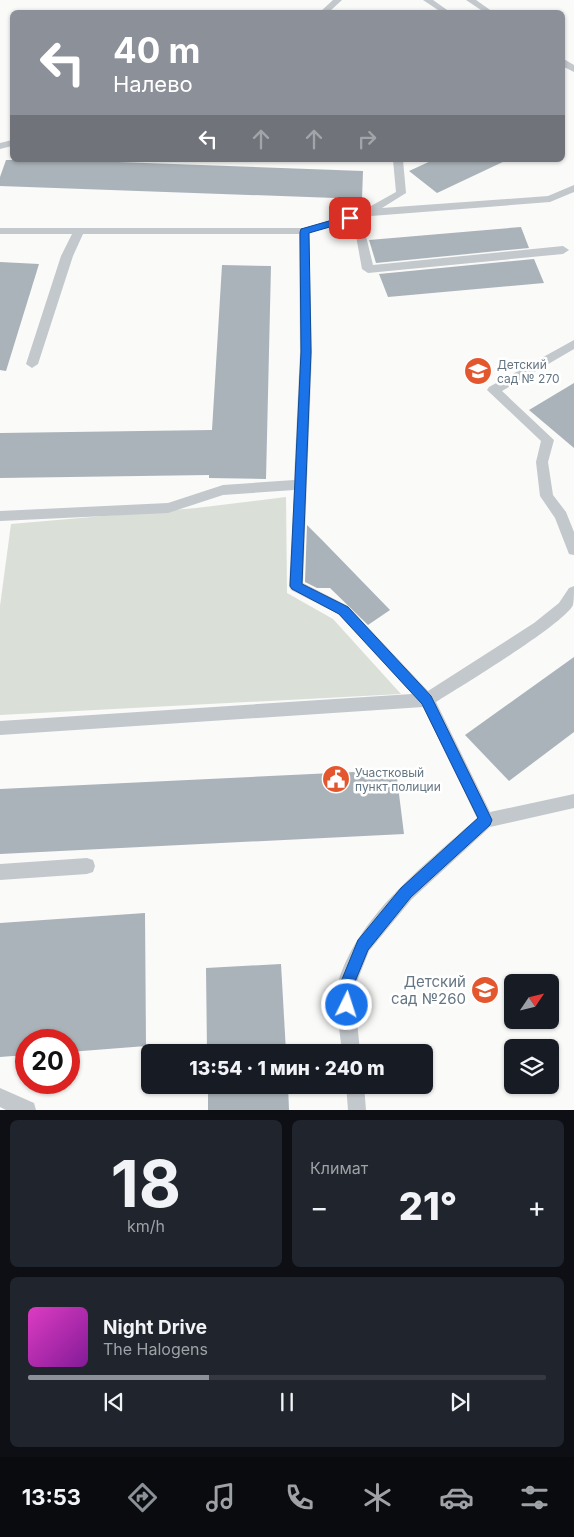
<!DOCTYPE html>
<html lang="ru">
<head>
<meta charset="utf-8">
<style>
  :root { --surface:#171b24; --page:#20242c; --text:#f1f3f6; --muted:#9ea1a6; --line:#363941; --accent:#8c9099 }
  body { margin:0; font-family:Inter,sans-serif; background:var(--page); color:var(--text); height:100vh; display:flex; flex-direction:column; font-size:19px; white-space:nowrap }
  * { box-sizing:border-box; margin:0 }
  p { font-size:16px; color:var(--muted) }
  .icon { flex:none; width:28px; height:28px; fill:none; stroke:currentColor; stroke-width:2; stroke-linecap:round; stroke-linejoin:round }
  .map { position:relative; height:1110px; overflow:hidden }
  .drawer { display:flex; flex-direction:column; gap:10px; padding:10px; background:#0d0f14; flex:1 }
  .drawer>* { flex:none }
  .top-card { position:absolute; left:10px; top:10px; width:555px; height:152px; border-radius:8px; box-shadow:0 1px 4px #0004; background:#8c9099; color:#fff; overflow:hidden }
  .needle { width:32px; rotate:55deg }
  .buttons { position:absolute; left:504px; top:974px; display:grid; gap:10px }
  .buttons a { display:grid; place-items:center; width:55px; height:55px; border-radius:8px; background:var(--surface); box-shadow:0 1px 4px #0004; font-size:25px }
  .speed { position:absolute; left:15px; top:1029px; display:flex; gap:10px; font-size:25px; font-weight:700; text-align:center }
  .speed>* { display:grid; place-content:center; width:65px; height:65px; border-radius:50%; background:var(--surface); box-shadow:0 1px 4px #0004; line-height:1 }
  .speed .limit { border:8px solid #d22; background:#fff; color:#111 }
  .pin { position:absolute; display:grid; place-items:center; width:42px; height:42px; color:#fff; margin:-21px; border-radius:10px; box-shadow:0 2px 8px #0006 }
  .me { position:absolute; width:55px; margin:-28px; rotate:4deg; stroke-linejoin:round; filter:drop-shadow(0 0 4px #0008) }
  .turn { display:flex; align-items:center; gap:18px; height:105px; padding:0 20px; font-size:22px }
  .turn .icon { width:65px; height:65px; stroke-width:2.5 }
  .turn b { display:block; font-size:35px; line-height:42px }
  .lanes { display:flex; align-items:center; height:48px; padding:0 20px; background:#0003; justify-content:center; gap:25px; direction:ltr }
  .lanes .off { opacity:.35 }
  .big { font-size:38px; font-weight:800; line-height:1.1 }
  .drawer .tile { flex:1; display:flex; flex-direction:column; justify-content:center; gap:8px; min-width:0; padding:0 18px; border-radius:8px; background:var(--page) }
  .drawer .dial { align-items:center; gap:0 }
  .dial b { font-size:65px; line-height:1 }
  .song { display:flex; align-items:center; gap:15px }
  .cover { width:60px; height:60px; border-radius:8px; background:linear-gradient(135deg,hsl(310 70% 55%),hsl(290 70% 35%)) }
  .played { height:5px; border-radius:2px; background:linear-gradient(90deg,var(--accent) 35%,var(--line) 35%) }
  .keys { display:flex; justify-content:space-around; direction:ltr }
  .heat { display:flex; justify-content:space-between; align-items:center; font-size:28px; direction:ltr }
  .drawer .tiles { flex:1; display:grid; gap:10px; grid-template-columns:1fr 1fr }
  .tile:last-child { grid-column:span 2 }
  .trip { position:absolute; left:141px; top:1044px; width:292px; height:50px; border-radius:8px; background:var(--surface); box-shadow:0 1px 4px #0004; font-weight:800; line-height:50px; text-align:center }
  .tab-bar { display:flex; height:80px; justify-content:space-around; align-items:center; background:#090b0e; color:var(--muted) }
  .tab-bar .icon { width:35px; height:35px }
  .tab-bar .selected { color:var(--accent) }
  .tab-bar b { font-size:22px; color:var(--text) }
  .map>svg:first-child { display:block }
</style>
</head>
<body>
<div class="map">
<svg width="574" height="1110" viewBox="0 0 574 1110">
  <rect width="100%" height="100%" fill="#fafaf8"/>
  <path fill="#dadfd7" d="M 286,497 L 287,593 L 333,619 L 401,694 L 0,715 L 0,606 L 11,524 L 196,508 Z"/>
  <g fill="#aab3b9">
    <path d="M 6,160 L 63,160 L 363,171 L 362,199 L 0,186 L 0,177 Z"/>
    <path d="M 433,160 L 507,160 L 437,193 L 409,171 Z"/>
    <path d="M 521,227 L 529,248 L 376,263 L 369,240 Z"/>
    <path d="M 534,259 L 544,283 L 388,297 L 379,274 Z"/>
    <path d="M 0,262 L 39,264 L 6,371 L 0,370 Z"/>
    <path d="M 222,265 L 271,266 L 266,479 L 209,478 L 209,475 L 0,478 L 0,433 L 212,430 Z"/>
    <path d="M 574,383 L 574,448 L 529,410 Z"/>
    <path d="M 307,525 L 323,541 L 390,610 L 368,625 L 330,588 L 317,588 L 305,582 Z"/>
    <path d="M 574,657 L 574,732 L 509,781 L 465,735 Z"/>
    <path d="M 396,770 L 404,834 L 0,854 L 0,789 Z"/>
    <path d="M 145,913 L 146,1046 L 69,1052 L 69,1040 L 26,1040 L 26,1055 L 0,1057 L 0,923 Z"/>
    <path d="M 281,964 L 286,1052 L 207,1052 L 206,968 Z"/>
    <path d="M 208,1085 L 288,1085 L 289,1110 L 208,1110 Z"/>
  </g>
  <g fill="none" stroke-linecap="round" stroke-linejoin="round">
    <g fill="#c3c8cc" fill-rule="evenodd">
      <path d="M 333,0 L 342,0 L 329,12 L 320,12 Z"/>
      <path d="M 423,0 L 433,0 L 450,12 L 441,12 Z"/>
      <path d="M 466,0 L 476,0 L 493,12 L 484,12 Z"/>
      <path d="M 562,58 L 574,65 L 574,72 L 562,66 Z"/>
      <path d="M 12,140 L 12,146 L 0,149 L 0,143 Z"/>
      <path d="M 393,160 L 403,160 L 406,193 L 382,208 L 548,196 L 574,185 L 574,192 L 550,202 L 371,216 L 366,236 L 373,265 L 563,246 L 569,250 L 563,254 L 368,273 L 362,269 L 356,236 L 359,218 L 309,233 L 312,352 L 303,583 L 348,606 L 428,691 L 534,623 L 559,603 L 569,588 L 574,586 C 574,592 574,600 573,605 C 564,624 460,687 436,702 L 490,812 L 574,794 L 574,808 L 490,827 L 412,899 L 369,951 L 354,989 L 360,1052 L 342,1052 C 341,1040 334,997 337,987 C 355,917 425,865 477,818 L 423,707 L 0,735 L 0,721 L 412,694 L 338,614 L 291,590 L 289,586 L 294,490 L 223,495 L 168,513 L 0,521 L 0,511 L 168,503 L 223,485 L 294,480 L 300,352 L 299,234 L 83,234 L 73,256 L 38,364 L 32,368 L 26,364 L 61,256 L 72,234 L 0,234 L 0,228 L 304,228 L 362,211 L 396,192 Z"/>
      <path d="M 574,340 L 574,349 L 502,391 L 554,440 L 548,462 L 553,495 L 566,512 L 574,532 L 574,555 L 569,554 L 555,518 L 540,496 L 536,462 L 541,441 L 487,390 L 489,387 Z"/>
      <path d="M 87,858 L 93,860 L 95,866 L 93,872 L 87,874 L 0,880 L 0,864 Z"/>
      <path d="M 346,1085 L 364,1085 L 366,1110 L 348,1110 Z"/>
      <path d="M 0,1088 L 34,1103 L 36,1110 L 6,1110 L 0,1107 Z"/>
    </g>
  </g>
  <path fill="#1a73e8" stroke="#114b97" d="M 350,215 L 355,218 L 354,220 L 309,233 L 311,352 L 302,584 L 348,607 L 431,696 L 492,820 L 490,825 L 411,897 L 368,950 L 352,989 L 354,1005 L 352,1010 L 347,1012 L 342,1010 L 338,989 L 358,940 L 401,888 L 478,818 L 422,704 L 339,614 L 292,589 L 290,586 L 301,352 L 300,232 L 301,229 Z"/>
  <defs>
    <g id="school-disc" transform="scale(1.4375)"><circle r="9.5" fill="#e4572e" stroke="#fff"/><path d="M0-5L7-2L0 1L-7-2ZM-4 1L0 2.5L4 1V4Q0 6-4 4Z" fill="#fff"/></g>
    <g id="civic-disc" transform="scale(1.4375)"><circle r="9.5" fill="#e4572e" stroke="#fff"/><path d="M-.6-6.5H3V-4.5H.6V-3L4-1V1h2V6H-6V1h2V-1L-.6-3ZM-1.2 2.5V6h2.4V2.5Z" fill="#fff"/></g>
  </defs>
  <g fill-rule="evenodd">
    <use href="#school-disc" x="478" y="371"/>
    <use href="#civic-disc" x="336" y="779"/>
    <use href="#school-disc" x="485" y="990"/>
  </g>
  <g text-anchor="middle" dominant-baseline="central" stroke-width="5" stroke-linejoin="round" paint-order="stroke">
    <g font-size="12" fill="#657683" stroke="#fff" text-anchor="start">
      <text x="497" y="364">Детский<tspan x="497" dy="14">сад № 270</tspan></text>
      <text x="355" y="772">Участковый<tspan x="355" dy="14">пункт полиции</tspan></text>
    </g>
    <g font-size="15" fill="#657683" stroke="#fff" text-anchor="end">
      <text x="466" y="981">Детский<tspan x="466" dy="17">сад №260</tspan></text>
    </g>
  </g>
</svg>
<div class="buttons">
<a><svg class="needle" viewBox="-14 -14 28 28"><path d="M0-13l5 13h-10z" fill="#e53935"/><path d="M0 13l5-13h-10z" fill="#9ea1a6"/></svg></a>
<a><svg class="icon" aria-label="layers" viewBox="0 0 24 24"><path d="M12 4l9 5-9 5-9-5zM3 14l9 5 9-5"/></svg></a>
</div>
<div class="speed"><div class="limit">20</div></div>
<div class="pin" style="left:350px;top:218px;background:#d93025"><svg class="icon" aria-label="arrive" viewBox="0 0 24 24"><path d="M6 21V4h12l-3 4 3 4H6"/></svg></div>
<svg class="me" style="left:347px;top:1005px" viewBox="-20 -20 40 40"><circle r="17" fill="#1a73e8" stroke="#fff" stroke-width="3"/><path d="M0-11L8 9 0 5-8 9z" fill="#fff"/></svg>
<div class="trip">13:54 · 1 мин · 240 m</div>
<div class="top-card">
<div class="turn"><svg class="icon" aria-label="left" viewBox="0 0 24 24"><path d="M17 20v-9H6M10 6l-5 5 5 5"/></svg><div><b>40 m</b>Налево</div></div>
<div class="lanes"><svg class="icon" aria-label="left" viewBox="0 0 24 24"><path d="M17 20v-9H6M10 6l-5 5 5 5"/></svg><svg class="icon off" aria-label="ahead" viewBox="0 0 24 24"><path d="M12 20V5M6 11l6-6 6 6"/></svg><svg class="icon off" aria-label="ahead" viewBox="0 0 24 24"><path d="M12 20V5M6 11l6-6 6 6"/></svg><svg class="icon off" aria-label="right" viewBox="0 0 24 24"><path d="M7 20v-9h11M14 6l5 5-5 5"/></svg></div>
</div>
</div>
<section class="drawer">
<div class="tiles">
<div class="tile dial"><b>18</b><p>km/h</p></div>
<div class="tile"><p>Климат</p>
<div class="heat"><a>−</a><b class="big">21°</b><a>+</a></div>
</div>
<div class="tile">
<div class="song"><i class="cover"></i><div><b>Night Drive</b><p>The Halogens</p></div></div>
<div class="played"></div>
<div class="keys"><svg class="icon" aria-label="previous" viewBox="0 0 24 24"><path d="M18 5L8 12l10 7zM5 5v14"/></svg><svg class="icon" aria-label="pause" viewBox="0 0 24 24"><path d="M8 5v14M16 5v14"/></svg><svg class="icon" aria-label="next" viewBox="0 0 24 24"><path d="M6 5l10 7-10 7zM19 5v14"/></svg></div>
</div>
</div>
</section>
<nav class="tab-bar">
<b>13:53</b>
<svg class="icon selected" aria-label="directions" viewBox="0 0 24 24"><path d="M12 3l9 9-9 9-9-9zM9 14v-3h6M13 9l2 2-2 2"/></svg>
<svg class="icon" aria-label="music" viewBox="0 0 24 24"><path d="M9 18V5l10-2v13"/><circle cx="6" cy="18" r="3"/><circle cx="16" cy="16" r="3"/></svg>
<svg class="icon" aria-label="phone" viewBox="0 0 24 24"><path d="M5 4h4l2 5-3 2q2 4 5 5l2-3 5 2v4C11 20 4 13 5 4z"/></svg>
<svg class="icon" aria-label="climate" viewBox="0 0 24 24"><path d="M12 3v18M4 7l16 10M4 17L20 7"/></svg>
<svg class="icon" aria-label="car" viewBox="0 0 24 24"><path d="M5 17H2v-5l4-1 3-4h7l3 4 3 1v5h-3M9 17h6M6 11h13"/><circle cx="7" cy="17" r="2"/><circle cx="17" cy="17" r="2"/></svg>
<svg class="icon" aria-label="filters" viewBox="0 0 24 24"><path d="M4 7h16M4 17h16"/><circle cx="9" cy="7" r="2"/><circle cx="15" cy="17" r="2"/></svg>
</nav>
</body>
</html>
